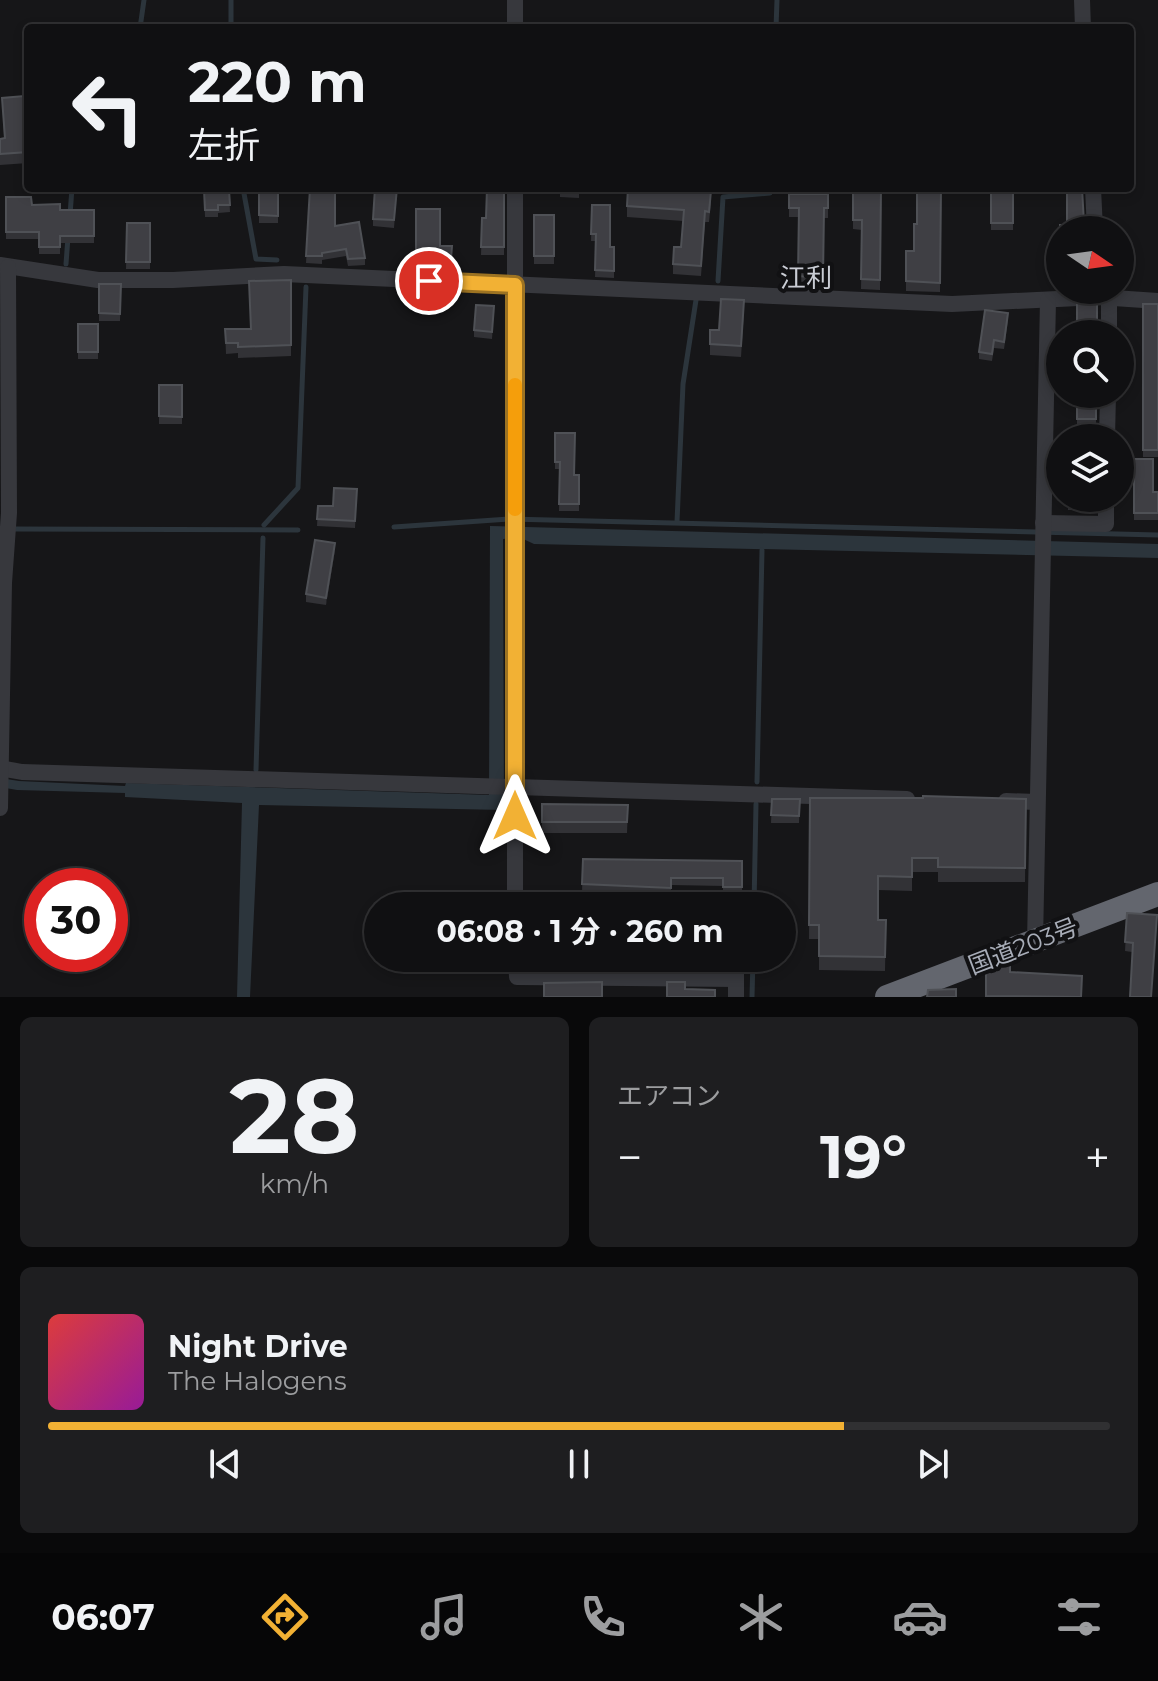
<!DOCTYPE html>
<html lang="ja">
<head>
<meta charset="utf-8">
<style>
  :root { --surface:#101012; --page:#1e1e20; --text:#f1f3f6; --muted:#9c9d9f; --line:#303032; --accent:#f2b134 }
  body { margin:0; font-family:Montserrat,"Noto Sans JP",sans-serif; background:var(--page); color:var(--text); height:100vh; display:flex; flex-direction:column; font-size:30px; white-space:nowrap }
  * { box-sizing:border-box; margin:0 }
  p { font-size:26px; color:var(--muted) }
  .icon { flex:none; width:44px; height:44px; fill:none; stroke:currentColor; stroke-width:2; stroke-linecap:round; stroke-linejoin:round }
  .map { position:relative; height:997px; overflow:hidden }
  .details { display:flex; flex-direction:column; gap:20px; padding:20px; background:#09090a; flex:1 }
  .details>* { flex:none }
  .guide { position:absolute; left:24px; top:24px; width:1110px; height:168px; border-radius:8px; box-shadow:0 4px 12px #0003,0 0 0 2px var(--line); background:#101012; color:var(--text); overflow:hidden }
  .needle { width:52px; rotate:103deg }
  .fabs { position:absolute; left:1046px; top:216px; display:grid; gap:16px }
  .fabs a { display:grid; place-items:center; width:88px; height:88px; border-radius:50%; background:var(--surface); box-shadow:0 4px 12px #0003,0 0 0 2px var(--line); font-size:40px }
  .speed { position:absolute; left:24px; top:868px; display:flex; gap:16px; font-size:40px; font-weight:700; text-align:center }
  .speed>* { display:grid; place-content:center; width:104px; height:104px; border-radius:50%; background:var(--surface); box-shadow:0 4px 12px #0003,0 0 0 2px var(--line); line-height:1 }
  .speed .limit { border:12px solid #d22; background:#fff; color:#111 }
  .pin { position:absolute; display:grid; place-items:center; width:68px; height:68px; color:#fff; margin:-34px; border:4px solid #fff; border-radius:50%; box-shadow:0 2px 8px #0007 }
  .me { position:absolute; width:88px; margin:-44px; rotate:0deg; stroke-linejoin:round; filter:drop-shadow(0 0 6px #0008) }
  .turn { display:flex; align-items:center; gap:28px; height:168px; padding:0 32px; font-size:36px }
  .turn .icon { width:104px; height:104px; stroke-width:2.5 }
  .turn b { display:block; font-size:56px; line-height:68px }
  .big { font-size:60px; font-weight:700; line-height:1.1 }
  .details .card { flex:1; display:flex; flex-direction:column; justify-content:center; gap:12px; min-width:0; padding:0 28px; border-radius:12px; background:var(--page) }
  .details .dial { align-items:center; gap:0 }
  .dial b { font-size:104px; line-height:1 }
  .song { display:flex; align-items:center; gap:24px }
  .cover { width:96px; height:96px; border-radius:12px; background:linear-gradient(135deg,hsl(0 70% 55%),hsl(300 70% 35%)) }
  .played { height:8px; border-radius:4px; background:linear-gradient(90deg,var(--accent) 75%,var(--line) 75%) }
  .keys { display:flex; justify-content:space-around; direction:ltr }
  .heat { display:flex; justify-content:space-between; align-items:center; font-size:44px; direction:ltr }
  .details .tiles { flex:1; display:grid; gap:20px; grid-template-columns:1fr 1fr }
  .card:last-child { grid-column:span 2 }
  .trip { position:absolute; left:364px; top:892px; width:432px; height:80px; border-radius:40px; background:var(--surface); box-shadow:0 4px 12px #0003,0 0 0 2px var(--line); font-weight:700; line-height:80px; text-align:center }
  .dock { display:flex; height:128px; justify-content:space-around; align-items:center; background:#060607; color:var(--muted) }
  .dock .icon { width:56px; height:56px }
  .dock .on { color:var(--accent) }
  .dock b { font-size:36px; color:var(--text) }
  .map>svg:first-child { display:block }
</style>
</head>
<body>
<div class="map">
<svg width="1158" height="997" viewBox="0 0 1158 997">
  <rect width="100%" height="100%" fill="#161618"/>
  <path fill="#2c353c" d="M 490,526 L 1158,544 L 1158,558 L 534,544 L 519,537 L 503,539 L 504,810 L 259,805 L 250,997 L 237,997 L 242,803 L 125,797 L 125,793 L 17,790 L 0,787 L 0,778 L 19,781 L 125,786 L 126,783 L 489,795 Z"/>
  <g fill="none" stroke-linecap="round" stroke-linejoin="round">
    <g stroke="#2c353c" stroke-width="5">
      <path d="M 140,28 L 144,0"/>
      <path d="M 231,28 L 231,0"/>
      <path d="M 776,28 L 777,0"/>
      <path d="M 243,188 L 256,259 L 277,260"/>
      <path d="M 70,215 L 72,188"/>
      <path d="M 66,264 L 68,237"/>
      <path d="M 718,281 L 723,197 L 770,193 L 770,188"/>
      <path d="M 677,522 L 683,384 L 696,300"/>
      <path d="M 264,525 L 298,488 L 306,287"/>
      <path d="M 394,527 L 509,519 L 1158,535"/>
      <path d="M 14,529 L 298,530"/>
      <path d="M 256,770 L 263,538"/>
      <path d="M 757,782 L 762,550"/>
      <path d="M 754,906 L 756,804"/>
      <path d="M 752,997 L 753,958"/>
    </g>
    <g stroke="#37383d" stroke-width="16">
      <path d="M 515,0 L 515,28"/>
      <path d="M 1082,0 L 1083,28"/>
      <path d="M 515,188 L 515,901 L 681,906"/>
      <path d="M 1093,188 L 1095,230"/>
      <path d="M 0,265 L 98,280 L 173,280 L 284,274 L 952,304 L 1099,297 L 1158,301"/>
      <path d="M 1109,334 L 1109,298"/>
      <path d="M 1107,438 L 1108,394"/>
      <path d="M 1043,523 L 1106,524 L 1106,498"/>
      <path d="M 0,768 L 22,772 L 907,799"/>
      <path d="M 1006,801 L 1036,802"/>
      <path d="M 0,808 L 4,583 L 9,513 L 8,267"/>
      <path d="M 1035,942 L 1048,300"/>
      <path d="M 516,958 L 517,977 L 736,979"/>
      <path d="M 736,997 L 736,958"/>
    </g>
    <path stroke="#63666e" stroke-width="24" d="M 887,997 L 1158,894"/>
  </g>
  <g fill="#323236">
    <path d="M 2,98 L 28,152 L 28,163 L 0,165 L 0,139 L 4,138 Z"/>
    <path d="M 172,188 L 196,188 L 196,191 L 173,193 Z"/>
    <path d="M 310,188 L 335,226 L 365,258 L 365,265 L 348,266 L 346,256 L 322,260 L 322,264 L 306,263 Z"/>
    <path d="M 397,188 L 394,228 L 373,226 L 373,219 Z"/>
    <path d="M 504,188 L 504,255 L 481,255 L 482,218 L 486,218 Z"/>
    <path d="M 560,188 L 579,188 L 579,198 L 560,197 Z"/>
    <path d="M 853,188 L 881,188 L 880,290 L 861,289 L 862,230 L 853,229 Z"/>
    <path d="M 941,188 L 940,292 L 906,291 L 906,251 L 914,251 L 917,224 Z"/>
    <rect x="991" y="188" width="22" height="42"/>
    <path d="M 204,190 L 229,190 L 230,212 L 218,213 L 218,217 L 205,217 Z"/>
    <rect x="259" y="190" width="19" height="33"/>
    <path d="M 789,194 L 828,194 L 828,218 L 824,218 L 823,287 L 798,286 L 799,217 L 789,217 Z"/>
    <path d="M 6,197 L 32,205 L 60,210 L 94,210 L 94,243 L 60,243 L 60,254 L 39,254 L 39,239 L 6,239 Z"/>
    <path d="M 711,202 L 709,222 L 705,222 L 701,276 L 673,274 L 673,264 L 681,247 L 683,221 L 627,217 L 627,206 Z"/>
    <path d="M 592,205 L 610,247 L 614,247 L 614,278 L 595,277 L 596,241 L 591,241 Z"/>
    <path d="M 416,209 L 440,246 L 452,246 L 451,270 L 416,269 Z"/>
    <rect x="534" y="215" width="20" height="49"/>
    <path d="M 127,223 L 150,223 L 150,269 L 126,269 Z"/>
    <path d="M 291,280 L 291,356 L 238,358 L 238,353 L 226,354 L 225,329 L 250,329 Z"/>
    <path d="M 99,284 L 121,284 L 120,321 L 99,321 Z"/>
    <rect x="1143" y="304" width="15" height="153"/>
    <path d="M 494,306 L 492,339 L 474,337 L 474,330 Z"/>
    <path d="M 744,311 L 741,357 L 710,355 L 710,330 L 719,330 Z"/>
    <path d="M 1008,320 L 1004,349 L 994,348 L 992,361 L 979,359 L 979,352 Z"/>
    <rect x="78" y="324" width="20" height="35"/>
    <rect x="159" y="385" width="23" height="39"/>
    <rect x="1077" y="394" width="19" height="32"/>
    <path d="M 555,433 L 574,475 L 579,475 L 579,511 L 559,511 L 560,469 L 555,469 Z"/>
    <path d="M 1134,459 L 1153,492 L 1158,492 L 1158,520 L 1134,520 Z"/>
    <path d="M 357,489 L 355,528 L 317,526 L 318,506 L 333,506 Z"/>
    <path d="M 1068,498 L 1095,498 L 1084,498 L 1084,510 L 1068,510 Z"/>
    <path d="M 335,550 L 326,605 L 306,602 L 306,594 Z"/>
    <path d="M 810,798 L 1026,799 L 1025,882 L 938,882 L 938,872 L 912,872 L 912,891 L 878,890 L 878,920 L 886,920 L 885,971 L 819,970 L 819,939 L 809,939 Z"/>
    <path d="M 772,799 L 800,799 L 799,823 L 771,823 Z"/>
    <path d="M 542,804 L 628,805 L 627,833 L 542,833 Z"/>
    <path d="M 583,859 L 742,861 L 742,894 L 723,894 L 723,886 L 671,885 L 671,895 L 582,892 Z"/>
    <path d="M 1127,913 L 1152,997 L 1132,952 L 1125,951 Z"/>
    <path d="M 548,958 L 684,958 L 684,968 L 548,966 Z"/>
    <path d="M 712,958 L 725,958 L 725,968 L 713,968 Z"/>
  </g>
  <path fill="#212124" d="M 335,543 L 335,550 L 326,605 L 326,598 Z"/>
  <g fill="#3f3f44" stroke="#4f5156" stroke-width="2">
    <path d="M 24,96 L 28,152 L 0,154 L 0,139 L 5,138 L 2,98 Z"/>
    <path d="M 310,188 L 335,188 L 335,226 L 359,222 L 365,258 L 348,259 L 346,249 L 322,253 L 322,256 L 306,256 Z"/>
    <path d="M 375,188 L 397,188 L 394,220 L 373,219 Z"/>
    <path d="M 487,188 L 504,188 L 504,247 L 481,247 L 482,218 L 486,218 Z"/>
    <path d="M 560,188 L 579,188 L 579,191 L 560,190 Z"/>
    <path d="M 628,188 L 664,188 L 711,191 L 709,212 L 705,211 L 701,266 L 673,264 L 674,247 L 681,247 L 684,210 L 627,206 Z"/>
    <path d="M 853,188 L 881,188 L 880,280 L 861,279 L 862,220 L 853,220 Z"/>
    <path d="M 917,188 L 941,188 L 940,283 L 906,281 L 906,251 L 914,251 L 914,224 L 917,224 Z"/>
    <rect x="991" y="188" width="22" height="35"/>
    <path d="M 1067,188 L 1082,188 L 1084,223 L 1087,230 L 1060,230 L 1060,225 L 1067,225 Z"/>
    <path d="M 204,190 L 229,190 L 230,205 L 218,205 L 218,210 L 205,210 Z"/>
    <path d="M 259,190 L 278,190 L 278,216 L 259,215 Z"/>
    <path d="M 789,194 L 828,194 L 828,208 L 824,208 L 823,278 L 798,276 L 799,208 L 789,208 Z"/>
    <path d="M 6,197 L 31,197 L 32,205 L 60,204 L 60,210 L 94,210 L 94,236 L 60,236 L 60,247 L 39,247 L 39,232 L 6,232 Z"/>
    <path d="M 592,205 L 610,205 L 610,247 L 614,247 L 614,271 L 595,270 L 596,234 L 591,234 Z"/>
    <path d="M 416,209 L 440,209 L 440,246 L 452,246 L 451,259 L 416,258 Z"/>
    <rect x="534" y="215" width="20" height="41"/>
    <path d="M 127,223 L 150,223 L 150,262 L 126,262 Z"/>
    <path d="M 291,280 L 291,345 L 238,347 L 238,343 L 226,343 L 225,329 L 251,329 L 249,281 Z"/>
    <path d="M 99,284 L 121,284 L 120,314 L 99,313 Z"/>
    <path d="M 721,299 L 744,300 L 741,346 L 710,344 L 710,330 L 719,330 Z"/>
    <rect x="1077" y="302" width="20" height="32"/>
    <rect x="1143" y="304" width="15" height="146"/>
    <path d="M 476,305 L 494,306 L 492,332 L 474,330 Z"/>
    <path d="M 985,310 L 1008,313 L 1004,342 L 994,340 L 992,354 L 979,352 Z"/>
    <rect x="78" y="324" width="20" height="28"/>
    <path d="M 159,385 L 182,385 L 182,417 L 159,416 Z"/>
    <rect x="1077" y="394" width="19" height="25"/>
    <path d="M 555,433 L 575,433 L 574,475 L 579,475 L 579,504 L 559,504 L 560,462 L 555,462 Z"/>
    <path d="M 1134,459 L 1153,459 L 1153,492 L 1158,492 L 1158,513 L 1134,513 Z"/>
    <path d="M 334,488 L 357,489 L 355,521 L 317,519 L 318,506 L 333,506 Z"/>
    <rect x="1068" y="498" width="16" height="2"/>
    <path d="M 315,540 L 335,543 L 326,598 L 306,594 Z"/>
    <path d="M 923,796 L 1026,799 L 1025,868 L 938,867 L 938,858 L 912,858 L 912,877 L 878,876 L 878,920 L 886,920 L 885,957 L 819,956 L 819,925 L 809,925 L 810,798 L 923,798 Z"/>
    <path d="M 772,799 L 800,799 L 799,816 L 771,815 Z"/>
    <path d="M 542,804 L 628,805 L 627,822 L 542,822 Z"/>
    <path d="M 583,859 L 742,861 L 742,887 L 723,887 L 723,878 L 671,878 L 671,888 L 582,884 Z"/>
    <path d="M 1127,913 L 1157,915 L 1151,997 L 1130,997 L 1133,943 L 1125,942 Z"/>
    <path d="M 548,958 L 684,958 L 684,960 L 548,959 Z"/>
    <path d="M 712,958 L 725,958 L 725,961 L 713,961 Z"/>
    <path d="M 986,964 L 1010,965 L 1010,972 L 1082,976 L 1081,997 L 986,996 Z"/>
    <path d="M 602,982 L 602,997 L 544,997 L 544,983 Z"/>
    <path d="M 667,982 L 685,982 L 685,989 L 715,990 L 715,997 L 667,997 Z"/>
    <path d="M 956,989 L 956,997 L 927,997 L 928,990 Z"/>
  </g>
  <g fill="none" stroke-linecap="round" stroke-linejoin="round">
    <g stroke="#9d7322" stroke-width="20">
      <path id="route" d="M 429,281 L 515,285 L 515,816"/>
    </g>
    <use href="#route" stroke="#f2b134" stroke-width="14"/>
    <path stroke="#f59e0b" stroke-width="14" d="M 515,385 L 515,509"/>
  </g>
  <g text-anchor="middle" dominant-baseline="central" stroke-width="8" stroke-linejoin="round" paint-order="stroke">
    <g font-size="24" fill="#a8adb8" stroke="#111113">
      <text transform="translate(1023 946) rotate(-21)">国道203号</text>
    </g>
    <g font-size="26" fill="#c9ccd4" stroke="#111113">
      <text x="806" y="278">江利</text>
    </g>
  </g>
</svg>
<div class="fabs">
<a><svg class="needle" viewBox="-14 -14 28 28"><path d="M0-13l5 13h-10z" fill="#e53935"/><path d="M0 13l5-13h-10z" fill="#9c9d9f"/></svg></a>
<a><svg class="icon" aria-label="search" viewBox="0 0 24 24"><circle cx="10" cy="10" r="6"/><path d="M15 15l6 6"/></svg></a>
<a><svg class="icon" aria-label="layers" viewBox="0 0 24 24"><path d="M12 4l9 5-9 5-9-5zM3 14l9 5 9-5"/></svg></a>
</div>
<div class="speed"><div class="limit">30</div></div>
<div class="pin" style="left:429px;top:281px;background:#d93025"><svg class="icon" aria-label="arrive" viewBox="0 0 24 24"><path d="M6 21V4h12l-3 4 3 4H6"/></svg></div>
<svg class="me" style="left:515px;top:816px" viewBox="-20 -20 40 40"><path d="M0-17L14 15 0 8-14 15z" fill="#f2b134" stroke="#fff" stroke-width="4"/></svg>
<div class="trip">06:08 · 1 分 · 260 m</div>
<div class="guide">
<div class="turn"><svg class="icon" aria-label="left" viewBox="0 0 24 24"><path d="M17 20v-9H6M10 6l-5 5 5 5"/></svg><div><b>220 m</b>左折</div></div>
</div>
</div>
<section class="details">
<div class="tiles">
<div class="card dial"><b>28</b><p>km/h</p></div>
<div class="card"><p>エアコン</p>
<div class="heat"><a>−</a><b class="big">19°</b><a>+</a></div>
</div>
<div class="card">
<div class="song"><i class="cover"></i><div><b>Night Drive</b><p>The Halogens</p></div></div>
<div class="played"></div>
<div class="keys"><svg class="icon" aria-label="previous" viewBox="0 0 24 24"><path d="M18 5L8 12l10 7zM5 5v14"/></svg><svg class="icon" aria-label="pause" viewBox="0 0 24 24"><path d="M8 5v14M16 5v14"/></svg><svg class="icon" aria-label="next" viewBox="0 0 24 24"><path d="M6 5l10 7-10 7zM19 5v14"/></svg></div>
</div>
</div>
</section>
<nav class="dock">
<b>06:07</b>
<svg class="icon on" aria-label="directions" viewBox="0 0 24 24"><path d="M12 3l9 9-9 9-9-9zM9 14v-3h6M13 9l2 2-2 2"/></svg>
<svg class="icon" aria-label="music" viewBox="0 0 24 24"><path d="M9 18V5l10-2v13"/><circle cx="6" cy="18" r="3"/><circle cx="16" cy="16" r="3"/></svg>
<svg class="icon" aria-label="phone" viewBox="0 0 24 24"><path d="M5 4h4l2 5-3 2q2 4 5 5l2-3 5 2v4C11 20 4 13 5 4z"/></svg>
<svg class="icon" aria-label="climate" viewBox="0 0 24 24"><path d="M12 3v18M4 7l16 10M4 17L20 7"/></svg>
<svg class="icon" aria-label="car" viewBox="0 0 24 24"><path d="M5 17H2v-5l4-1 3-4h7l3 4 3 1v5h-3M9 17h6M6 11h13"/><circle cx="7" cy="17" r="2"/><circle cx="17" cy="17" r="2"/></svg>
<svg class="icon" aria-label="filters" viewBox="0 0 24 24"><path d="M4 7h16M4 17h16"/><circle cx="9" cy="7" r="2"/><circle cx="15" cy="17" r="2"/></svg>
</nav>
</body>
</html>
